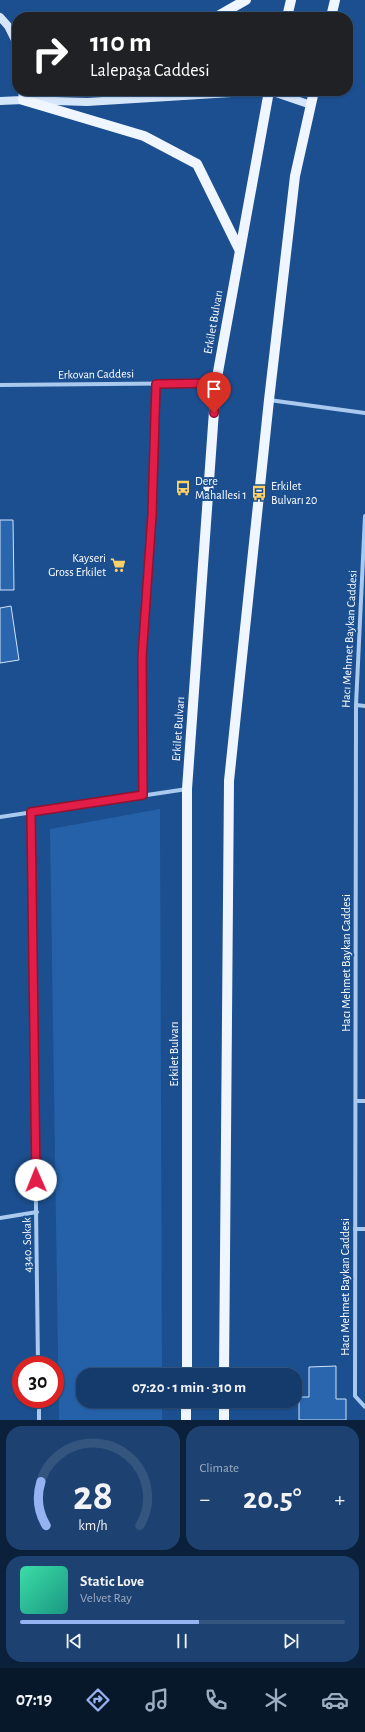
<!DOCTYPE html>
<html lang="en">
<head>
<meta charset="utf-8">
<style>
  :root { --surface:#143b6b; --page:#1d4271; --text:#f1f3f6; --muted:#9dadc1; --line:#33557e; --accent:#95b2f1 }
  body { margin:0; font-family:"Alegreya Sans",sans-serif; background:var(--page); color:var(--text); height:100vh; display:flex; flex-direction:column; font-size:15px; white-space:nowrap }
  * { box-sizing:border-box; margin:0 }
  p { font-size:13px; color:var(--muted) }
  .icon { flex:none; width:22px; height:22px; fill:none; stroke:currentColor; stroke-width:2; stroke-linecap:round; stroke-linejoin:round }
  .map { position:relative; height:1420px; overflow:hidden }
  .sheet { display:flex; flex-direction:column; gap:6px; padding:6px; background:#0b203b; flex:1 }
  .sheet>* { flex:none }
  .top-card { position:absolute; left:12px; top:12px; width:341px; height:84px; border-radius:16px; box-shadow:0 1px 3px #0004,0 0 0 1px var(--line); background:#202124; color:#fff; overflow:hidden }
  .speed { position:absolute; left:12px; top:1356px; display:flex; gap:8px; font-size:20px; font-weight:700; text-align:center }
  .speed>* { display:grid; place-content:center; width:52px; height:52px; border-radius:50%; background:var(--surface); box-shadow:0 1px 3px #0004,0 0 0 1px var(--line); line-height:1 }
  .speed .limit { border:6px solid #d22; background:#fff; color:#111 }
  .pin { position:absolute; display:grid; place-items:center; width:34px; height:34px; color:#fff; margin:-41px -17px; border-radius:50% 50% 50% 0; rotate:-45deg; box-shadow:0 0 4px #0007 }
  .pin .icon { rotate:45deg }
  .me { position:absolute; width:44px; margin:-22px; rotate:359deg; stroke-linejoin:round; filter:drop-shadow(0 0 3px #0008) }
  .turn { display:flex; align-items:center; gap:14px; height:84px; padding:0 12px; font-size:18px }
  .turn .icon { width:52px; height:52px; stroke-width:2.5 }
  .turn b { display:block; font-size:28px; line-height:34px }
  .big { font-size:30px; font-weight:600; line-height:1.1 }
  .sheet .widget { flex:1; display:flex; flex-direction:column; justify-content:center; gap:6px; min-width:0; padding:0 14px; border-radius:16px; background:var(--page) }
  .sheet .dial { align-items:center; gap:0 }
  .dial svg { height:104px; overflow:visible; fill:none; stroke:var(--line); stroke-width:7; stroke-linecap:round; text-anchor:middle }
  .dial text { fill:var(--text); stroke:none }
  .song { display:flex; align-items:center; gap:12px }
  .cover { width:48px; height:48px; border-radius:6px; background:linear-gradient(135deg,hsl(160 70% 55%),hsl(170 70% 35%)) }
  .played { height:4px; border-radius:2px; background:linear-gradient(90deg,var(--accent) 55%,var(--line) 55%) }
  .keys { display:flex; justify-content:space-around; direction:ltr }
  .heat { display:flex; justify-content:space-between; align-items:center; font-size:22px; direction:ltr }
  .sheet .tiles { flex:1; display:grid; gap:6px; grid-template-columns:1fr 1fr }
  .widget:last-child { grid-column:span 2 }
  .trip { position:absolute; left:76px; top:1368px; width:226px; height:40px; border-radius:16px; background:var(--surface); box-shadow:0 1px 3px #0004,0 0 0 1px var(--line); font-weight:600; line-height:40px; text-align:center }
  .tab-bar { display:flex; height:64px; justify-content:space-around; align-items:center; background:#08182b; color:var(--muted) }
  .tab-bar .icon { width:28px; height:28px }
  .tab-bar .active { color:var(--accent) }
  .tab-bar b { font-size:18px; color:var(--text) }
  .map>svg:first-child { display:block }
</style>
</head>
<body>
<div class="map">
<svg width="365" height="1420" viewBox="0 0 365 1420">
  <rect width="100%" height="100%" fill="#1b4f8f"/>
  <path fill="#2461a8" d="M 160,809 L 162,1375 L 83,1375 L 83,1401 L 162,1401 L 162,1420 L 59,1420 L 50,829 Z"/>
  <g fill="#2a66ad" stroke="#cfe3fa">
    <path d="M 0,520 L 13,520 L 14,590 L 0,590 Z"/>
    <path d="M 11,606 L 19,660 L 0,663 L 0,608 Z"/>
    <path d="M 336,1366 L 336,1399 L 346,1399 L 346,1420 L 299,1420 L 299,1397 L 309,1397 L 309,1367 Z"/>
  </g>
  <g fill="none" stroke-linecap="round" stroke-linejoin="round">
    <path stroke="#a9c9ee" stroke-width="3" d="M 143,795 L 142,658 L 152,515 L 156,384"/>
    <g stroke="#a9c9ee" stroke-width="4">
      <path d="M 0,385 L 216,383"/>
      <path d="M 269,400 L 365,413"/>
      <path d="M 365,516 L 356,705 L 355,1396 L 365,1407"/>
      <path d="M 356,705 L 365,706"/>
      <path d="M 31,813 L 38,1365"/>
      <path d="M 0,817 L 187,789"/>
      <path d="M 356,1101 L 365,1101"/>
      <path d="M 0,1218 L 37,1212"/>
      <path d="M 355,1229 L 365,1229"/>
      <path d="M 39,1399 L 39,1420"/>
    </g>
    <g stroke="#d6e6fa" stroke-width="8">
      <path d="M 0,17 L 8,26 L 17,44"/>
      <path d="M 22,91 L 23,100"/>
      <path d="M 270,91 L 311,105"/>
      <path d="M 0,101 L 23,100 L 87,102 L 263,91"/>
    </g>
    <g stroke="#f0f6ff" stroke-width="10">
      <path d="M 216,17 L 246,0"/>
      <path d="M 287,17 L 291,0"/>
      <path d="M 331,17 L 335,0"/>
      <path d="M 23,100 L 144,136 L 197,164 L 239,249"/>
      <path d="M 187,1375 L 187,789 L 216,383 L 269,91"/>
      <path d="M 224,1375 L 229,781 L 269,400 L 295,176 L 314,91"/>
      <path d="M 186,1420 L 186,1401"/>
      <path d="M 224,1420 L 224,1401"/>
    </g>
  </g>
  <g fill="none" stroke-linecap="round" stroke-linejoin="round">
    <g stroke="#92132f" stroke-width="10">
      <path id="route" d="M 36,1180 L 31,812 L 143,795 L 142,658 L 152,515 L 156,384 L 216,383 L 214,413"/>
    </g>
    <use href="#route" stroke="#e11d48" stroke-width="7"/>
  </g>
  <defs>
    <g id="bus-bare" transform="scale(1.2)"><path d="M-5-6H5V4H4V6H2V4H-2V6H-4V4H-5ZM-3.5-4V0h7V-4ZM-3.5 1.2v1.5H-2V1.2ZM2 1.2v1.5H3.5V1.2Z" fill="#ffd166" stroke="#1b4f8f" stroke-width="2.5" paint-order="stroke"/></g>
    <g id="supermarket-bare" transform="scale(1.2)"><path d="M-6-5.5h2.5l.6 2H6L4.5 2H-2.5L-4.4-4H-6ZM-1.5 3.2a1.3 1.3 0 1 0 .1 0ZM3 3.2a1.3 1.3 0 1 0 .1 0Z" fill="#ffd166" stroke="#1b4f8f" stroke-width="2.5" paint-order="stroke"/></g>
  </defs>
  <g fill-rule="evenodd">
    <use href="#bus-bare" x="183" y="488"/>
    <use href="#bus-bare" x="259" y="493"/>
    <use href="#supermarket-bare" x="118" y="565"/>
  </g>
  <g text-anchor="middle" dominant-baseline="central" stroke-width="4" stroke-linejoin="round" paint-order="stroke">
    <g font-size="12" fill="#fff" stroke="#1b4f8f">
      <text transform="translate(213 322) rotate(-80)">Erkilet Bulvarı</text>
      <text transform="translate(96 374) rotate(-1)">Erkovan Caddesi</text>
      <text transform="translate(349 639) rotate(-87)">Hacı Mehmet Baykan Caddesi</text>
      <text transform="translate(178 729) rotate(-86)">Erkilet Bulvarı</text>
      <text transform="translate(346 963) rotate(-90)">Hacı Mehmet Baykan Caddesi</text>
      <text transform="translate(174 1054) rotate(-90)">Erkilet Bulvarı</text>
      <text transform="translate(27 1245) rotate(-91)">4340. Sokak</text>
      <text transform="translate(345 1287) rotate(-90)">Hacı Mehmet Baykan Caddesi</text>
    </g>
    <g font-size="12" fill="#fff" stroke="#1b4f8f" text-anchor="start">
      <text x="195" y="481">Dere<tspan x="195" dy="14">Mahallesi 1</tspan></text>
      <text x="271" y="486">Erkilet<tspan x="271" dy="14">Bulvarı 20</tspan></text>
      <text x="106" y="558" text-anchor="end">Kayseri<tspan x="106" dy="14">Gross Erkilet</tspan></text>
    </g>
  </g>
</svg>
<div class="speed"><div class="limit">30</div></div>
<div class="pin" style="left:214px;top:413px;background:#d93025"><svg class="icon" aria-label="arrive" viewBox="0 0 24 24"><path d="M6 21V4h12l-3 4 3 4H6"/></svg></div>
<svg class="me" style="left:36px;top:1180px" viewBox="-20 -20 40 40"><circle r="19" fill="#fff"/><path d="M0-13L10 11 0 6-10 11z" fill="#e11d48"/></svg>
<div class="trip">07:20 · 1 min · 310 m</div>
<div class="top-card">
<div class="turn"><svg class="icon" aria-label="right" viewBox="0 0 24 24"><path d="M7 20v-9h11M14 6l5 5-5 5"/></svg><div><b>110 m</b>Lalepaşa Caddesi</div></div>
</div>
</div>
<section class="sheet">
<div class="tiles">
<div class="widget dial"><svg viewBox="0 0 100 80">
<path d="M14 69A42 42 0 1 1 86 69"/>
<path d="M14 69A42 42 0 0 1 10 35" stroke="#95b2f1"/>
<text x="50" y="56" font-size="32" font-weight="700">28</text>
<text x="50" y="72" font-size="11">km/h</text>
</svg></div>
<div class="widget"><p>Climate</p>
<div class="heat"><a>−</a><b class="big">20.5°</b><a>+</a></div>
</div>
<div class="widget">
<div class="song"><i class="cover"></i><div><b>Static Love</b><p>Velvet Ray</p></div></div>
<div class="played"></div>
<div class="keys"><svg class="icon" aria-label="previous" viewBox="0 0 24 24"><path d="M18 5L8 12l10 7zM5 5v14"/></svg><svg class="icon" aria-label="pause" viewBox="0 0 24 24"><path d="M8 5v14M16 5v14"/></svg><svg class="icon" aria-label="next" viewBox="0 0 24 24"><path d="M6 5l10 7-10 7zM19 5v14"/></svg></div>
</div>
</div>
</section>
<nav class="tab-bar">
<b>07:19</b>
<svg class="icon active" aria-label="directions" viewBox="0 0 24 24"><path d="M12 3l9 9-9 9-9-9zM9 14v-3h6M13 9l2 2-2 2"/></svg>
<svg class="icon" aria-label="music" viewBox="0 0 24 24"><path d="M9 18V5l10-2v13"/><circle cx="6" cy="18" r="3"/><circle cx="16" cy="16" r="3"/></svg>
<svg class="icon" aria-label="phone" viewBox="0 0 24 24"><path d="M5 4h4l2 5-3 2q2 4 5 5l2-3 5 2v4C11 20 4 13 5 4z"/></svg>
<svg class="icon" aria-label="climate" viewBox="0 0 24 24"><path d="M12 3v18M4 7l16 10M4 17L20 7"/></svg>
<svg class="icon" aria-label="car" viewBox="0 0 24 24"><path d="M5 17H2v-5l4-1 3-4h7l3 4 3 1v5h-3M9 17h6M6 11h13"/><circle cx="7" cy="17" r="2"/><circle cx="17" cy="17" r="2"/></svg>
</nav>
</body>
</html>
